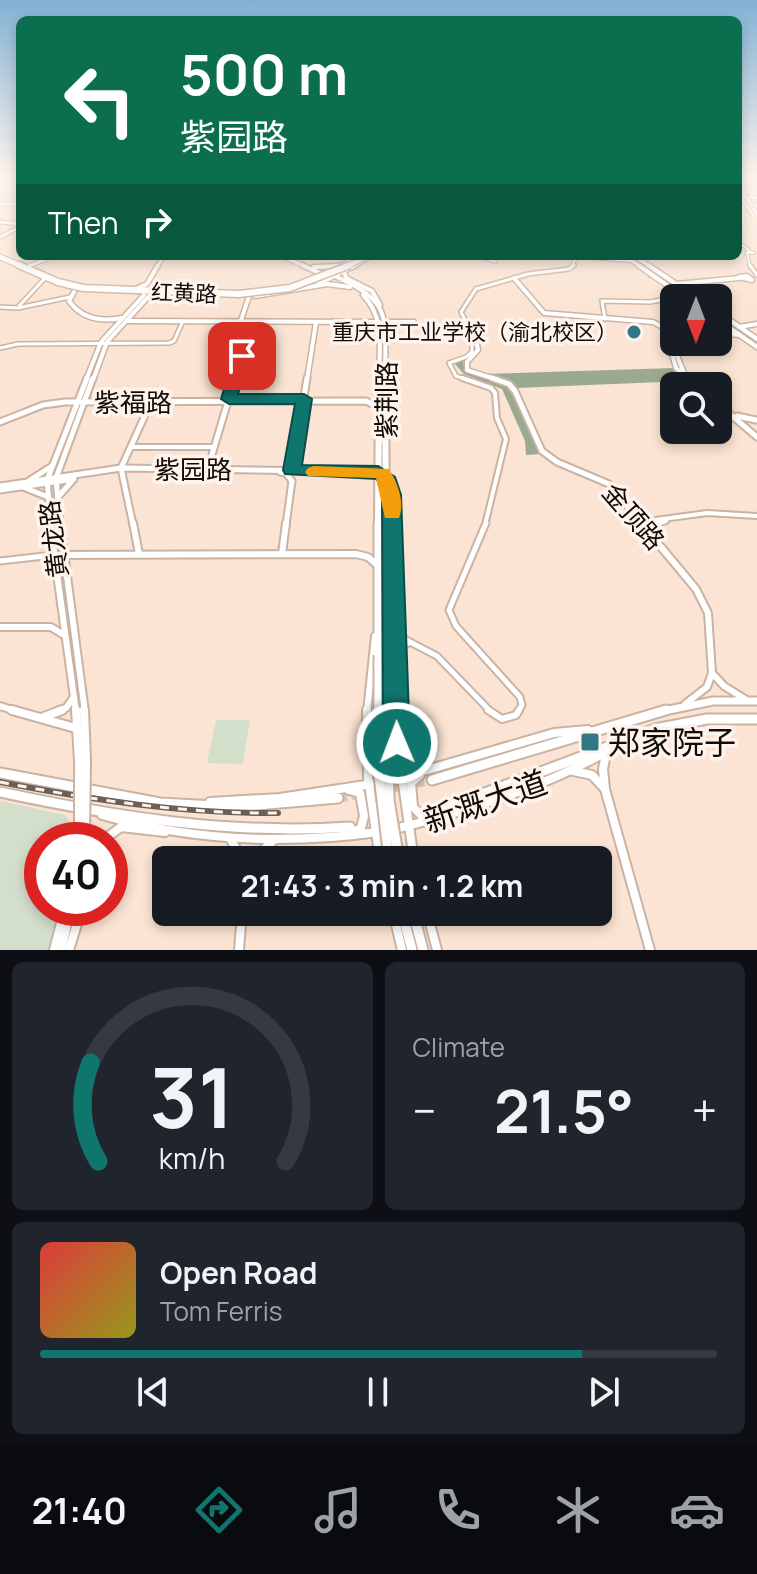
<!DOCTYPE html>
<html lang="en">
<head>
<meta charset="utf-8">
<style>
  :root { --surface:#171b24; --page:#20242c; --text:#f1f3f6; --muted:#9ea1a6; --line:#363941; --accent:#0f766e }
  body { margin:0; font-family:Manrope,"Noto Sans SC",sans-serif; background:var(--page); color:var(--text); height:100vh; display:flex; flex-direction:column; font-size:30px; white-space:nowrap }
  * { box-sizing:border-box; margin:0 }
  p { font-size:26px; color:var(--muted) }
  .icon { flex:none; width:44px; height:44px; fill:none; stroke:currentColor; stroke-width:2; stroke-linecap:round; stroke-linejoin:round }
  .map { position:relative; height:950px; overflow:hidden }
  .sheet { display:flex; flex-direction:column; gap:12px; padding:12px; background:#0d0f14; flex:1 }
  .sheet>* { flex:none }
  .banner { position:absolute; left:16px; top:16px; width:726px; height:244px; border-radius:12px; box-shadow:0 4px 12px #0003; background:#0b6e4f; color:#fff; overflow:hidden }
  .needle { width:52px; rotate:180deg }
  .controls { position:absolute; left:660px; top:284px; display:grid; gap:16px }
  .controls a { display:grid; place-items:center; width:72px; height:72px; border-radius:12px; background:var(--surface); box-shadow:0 4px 12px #0003; font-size:40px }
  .speed { position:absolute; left:24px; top:822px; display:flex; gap:16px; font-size:40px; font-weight:700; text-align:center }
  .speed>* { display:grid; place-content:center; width:104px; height:104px; border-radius:50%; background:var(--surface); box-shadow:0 4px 12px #0003; line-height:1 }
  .speed .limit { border:12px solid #d22; background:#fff; color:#111 }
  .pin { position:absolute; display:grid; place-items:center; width:68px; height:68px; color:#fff; margin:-34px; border-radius:16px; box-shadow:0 4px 12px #0006 }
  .me { position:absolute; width:88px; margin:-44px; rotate:359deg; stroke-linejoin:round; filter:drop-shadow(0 0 6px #0008) }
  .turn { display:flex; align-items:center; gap:28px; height:168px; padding:0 32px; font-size:36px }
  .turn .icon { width:104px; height:104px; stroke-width:2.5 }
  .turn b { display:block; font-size:56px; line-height:68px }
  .then { display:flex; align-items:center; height:76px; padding:0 32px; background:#0003; gap:16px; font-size:30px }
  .big { font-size:60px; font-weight:700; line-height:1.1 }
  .sheet .tile { flex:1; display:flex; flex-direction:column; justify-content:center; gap:12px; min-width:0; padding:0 28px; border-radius:12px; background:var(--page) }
  .sheet .dial { align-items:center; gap:0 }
  .dial svg { height:208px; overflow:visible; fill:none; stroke:var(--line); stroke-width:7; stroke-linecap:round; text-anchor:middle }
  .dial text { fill:var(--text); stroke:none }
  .song { display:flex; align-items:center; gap:24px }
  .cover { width:96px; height:96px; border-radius:12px; background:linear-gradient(135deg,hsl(0 70% 55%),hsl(60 70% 35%)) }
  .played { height:8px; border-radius:4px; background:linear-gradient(90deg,var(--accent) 80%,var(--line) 80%) }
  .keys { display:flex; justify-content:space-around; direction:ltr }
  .heat { display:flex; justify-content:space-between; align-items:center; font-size:44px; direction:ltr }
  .sheet .tiles { flex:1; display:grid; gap:12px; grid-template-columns:1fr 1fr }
  .tile:last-child { grid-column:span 2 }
  .trip { position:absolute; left:152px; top:846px; width:460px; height:80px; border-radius:12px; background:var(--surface); box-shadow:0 4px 12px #0003; font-weight:700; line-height:80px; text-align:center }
  .tab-bar { display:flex; height:128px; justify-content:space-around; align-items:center; background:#090b0e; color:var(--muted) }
  .tab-bar .icon { width:56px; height:56px }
  .tab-bar .on { color:var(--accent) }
  .tab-bar b { font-size:36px; color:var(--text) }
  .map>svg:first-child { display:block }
</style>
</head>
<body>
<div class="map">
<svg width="757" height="950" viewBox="0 0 757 950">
  <rect width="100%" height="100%" fill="#fbe4d3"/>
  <g fill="#d3dfcb">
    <path d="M 216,720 L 250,720 L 243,764 L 207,763 Z"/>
    <path d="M 0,801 L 65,815 L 75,829 L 74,840 L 42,840 L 42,908 L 59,908 L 48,950 L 0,950 Z"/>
  </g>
  <g fill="#9aaa90">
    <path d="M 469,358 L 463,362 L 466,370 L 501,381 L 511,388 L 541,454 L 526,455 L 525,441 L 502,389 L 464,374 L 454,363 Z"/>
    <path d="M 674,368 L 686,381 L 517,388 L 504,379 L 482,374 Z"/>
  </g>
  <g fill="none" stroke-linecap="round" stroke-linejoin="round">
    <path stroke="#d8c3b4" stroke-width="4" stroke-dasharray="4 2" stroke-linecap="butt" d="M 648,276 L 662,278 L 665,274"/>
    <g stroke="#d8c3b4" stroke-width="9" stroke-dasharray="9 5" stroke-linecap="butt">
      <path d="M 388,789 L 432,780"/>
      <path d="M 338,798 L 373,792"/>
      <path d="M 389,820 L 437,811"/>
    </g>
    <g stroke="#cab3a3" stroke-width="4">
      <g id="street-far4">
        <path d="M 738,209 L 757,209"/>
        <path d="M 738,242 L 749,250"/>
        <path d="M 749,251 L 754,253 L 746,253 Z"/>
        <path d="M 747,253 L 750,267"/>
        <path d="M 478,256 L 496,262"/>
        <path d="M 571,267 L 577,257 L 631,261"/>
      </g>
    </g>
    <g stroke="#cab3a3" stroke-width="6">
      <g id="street-far3">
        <path d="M 750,265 L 757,275"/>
        <path d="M 19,306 L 46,277"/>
        <path d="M 0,307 L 18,308 L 70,297"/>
        <path d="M 605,319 L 602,301 L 650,302 L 683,296"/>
        <path d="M 0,348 L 18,344 L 169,343 L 174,341 L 183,321"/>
        <path d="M 468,380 L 456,376 L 449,363 L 466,357 L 472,352 L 472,334 L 461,312 L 476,289 L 528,274 L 569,269 L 574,265"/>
      </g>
    </g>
    <g stroke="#cab3a3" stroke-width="8">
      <g id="street-far2">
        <path d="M 462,378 L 491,388 L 495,393 L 497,418 L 506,439 L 485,525"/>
        <path d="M 131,447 L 214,447"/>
        <path d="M 641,522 L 707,513 L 757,516"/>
        <path d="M 654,525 L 666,521"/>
      </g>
    </g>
    <g stroke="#cab3a3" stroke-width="9">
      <g id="street-far1">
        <path d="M 486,523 L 449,610 L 456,626 L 520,697 L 522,705 L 518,712"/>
        <path d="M 646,528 L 660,523"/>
        <path d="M 0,561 L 53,555"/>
        <path d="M 395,633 L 410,642 L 396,651"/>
        <path d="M 410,642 L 437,656 L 491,712"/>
      </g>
    </g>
    <g stroke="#cab3a3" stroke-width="10">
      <path id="street" d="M 488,710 L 502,719 L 516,715 L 519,710"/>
    </g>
    <g stroke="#cab3a3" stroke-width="5">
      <g id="secondary-far4">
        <path d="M 738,195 L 757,198"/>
        <path d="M 0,204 L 20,204"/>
        <path d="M 0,222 L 20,224"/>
        <path d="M 0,237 L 20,227"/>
        <path d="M 281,256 L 307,267"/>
        <path d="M 29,266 L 54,256"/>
        <path d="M 157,267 L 164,256"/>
        <path d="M 314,267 L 339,266"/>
        <path d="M 338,267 L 358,256"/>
        <path d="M 353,267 L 372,256"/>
      </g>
    </g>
    <g stroke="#cab3a3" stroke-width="7">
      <g id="secondary-far3">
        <path d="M 302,265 L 324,275"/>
        <path d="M 314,267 L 339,266"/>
        <path d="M 338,267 L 341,265"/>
        <path d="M 345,274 L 346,278 L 372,291 L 380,305"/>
        <path d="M 747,276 L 752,280 L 739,277 Z"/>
        <path d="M 514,278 L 544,313 L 653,322 L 674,333"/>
        <path d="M 318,284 L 356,265"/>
        <path d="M 677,284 L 739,278"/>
        <path d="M 138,288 L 147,284 L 158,265"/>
        <path d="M 74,292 L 69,301 C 82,319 101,322 122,318"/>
        <path d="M 126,321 L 379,322"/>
        <path d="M 386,322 L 414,322"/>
        <path d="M 739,327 L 757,324"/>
        <path d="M 718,333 L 740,335"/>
        <path d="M 475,334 L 478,350 L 467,362 L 467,370 L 498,380"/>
        <path d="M 674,341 L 670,347 L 676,368 L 690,380"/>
        <path d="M 677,342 L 674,348 L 684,373"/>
        <path d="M 86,380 L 101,342 L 144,295"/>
        <path d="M 93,380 L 107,342 L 149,296"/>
        <path d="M 235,380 L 242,356 L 234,342 L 249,296"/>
        <path d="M 307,380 L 316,322"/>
      </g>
    </g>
    <g stroke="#cab3a3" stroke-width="9">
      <g id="secondary-far2">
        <path d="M 492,378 L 509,384 L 515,391 L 542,451 L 557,462 L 609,484 L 643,525"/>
        <path d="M 687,378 L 696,386"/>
        <path d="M 718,404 L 757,437"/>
        <path d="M 737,416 L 756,420"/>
        <path d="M 0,422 L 43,405 L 65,402 L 366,401 L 378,407"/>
        <path d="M 292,470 L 307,378"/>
        <path d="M 207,471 L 235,378"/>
        <path d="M 280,472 L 286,473 L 292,481"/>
        <path d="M 30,480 L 52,466"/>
        <path d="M 388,483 L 392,525"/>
        <path d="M 0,486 L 121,468 L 380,472"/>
        <path d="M 23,487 L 48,497"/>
        <path d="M 0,490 L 74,479"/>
        <path d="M 58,497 L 72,481"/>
        <path d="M 51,525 L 47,480 L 87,378"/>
        <path d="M 60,525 L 56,478 L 93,378"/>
        <path d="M 133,525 L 121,468 L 152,400"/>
        <path d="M 286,525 L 292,481"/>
      </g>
    </g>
    <g stroke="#cab3a3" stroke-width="10">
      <g id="secondary-far1">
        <path d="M 50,523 L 76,712"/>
        <path d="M 60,523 L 85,712"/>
        <path d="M 133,523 L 139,554"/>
        <path d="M 392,523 L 396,712"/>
        <path d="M 641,523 L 696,589 L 708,613 L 712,673 L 707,687 L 685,704"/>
        <path d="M 282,554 L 286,523"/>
        <path d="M 53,555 L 356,554 L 368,557 L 377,565"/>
        <path d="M 0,627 L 51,627 L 64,635"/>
        <path d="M 712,673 L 724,686 L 745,699"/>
        <path d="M 0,706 L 19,712"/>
        <path d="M 57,712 L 66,708 L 74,697"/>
        <path d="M 367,712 L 375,636"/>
      </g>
    </g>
    <g stroke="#cab3a3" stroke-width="12">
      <g id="secondary">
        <path d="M 12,710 L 79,729"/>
        <path d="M 76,710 L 79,761"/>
        <path d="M 84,710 L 86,760"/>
        <path d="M 367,710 L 368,777 L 380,860"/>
        <path d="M 396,710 L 397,743 L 414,860"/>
        <path d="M 44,717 L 62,710"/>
        <path d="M 606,754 L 603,769 L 605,789 L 650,950"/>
        <path d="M 573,771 L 592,775 L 604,788"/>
        <path d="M 420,775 L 411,783 L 413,807 L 422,816 L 435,817"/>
        <path d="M 389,781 L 554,733 L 588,730"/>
        <path d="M 349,790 L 360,793 L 364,816 L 361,828 L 352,833"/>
        <path d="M 210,802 L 280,798 L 379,783"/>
        <path d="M 102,815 C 196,842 289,845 385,831"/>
        <path d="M 395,829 C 470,810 546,787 613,748"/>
        <path d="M 103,840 L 121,827 L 165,832"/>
        <path d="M 231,840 L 243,860"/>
        <path d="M 252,860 L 274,840"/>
        <path d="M 393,912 L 402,950"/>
        <path d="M 427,912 L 437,950"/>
        <path d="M 54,950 L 65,908"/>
        <path d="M 61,950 L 71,908"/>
        <path d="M 69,950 L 82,908"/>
        <path d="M 239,950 L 242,912"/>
      </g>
    </g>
    <g stroke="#cab3a3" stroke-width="5">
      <g id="primary-far4">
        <path d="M 738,185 L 744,194"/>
        <path d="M 625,256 L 641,267"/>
        <path d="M 634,256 L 651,267"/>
      </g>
    </g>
    <g stroke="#cab3a3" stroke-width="7">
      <g id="primary-far3">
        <path d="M 638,265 L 685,298"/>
        <path d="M 648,265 L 697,298"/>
        <path d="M 328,273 C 395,302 385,314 385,380"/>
        <path d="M 363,295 C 386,318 379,350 379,380"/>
        <path d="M 255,296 L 327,284 L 350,287"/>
        <path d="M 718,312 L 757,339"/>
        <path d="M 718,320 L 757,347"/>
      </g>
    </g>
    <g stroke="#cab3a3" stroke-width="10">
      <g id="primary-far2">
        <path d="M 385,378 L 386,525"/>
        <path d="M 378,525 L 379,378"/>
      </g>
    </g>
    <g stroke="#cab3a3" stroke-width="11">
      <g id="primary-far1">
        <path d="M 386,523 L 387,655"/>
        <path d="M 378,655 L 378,523"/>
        <path d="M 659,712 L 713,701 L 757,701"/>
      </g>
    </g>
    <g stroke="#cab3a3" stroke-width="13">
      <g id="primary">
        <path d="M 0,773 L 160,803 L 234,807 L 338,798"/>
        <path d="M 432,780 L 666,710"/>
        <path d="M 0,792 C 117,817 231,835 350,827"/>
        <path d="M 437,811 L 655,729 L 707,719 L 757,719"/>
        <path d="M 402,912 L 412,950"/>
        <path d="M 413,912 L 423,950"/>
      </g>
    </g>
    <g stroke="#cab3a3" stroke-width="7">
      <g id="highway-far1">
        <path d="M 738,206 L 757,206"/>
        <path d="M 0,257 L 24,267"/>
      </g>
    </g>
    <g stroke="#cab3a3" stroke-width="9">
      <path id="highway" d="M 19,265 L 58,282 L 83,288 L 239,294"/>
    </g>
    <use href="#street-far4" stroke="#fff" stroke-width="2"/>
    <use href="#street-far3" stroke="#fff" stroke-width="3"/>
    <use href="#street-far2" stroke="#fff" stroke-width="4"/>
    <use href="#street-far1" stroke="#fff" stroke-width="5"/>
    <use href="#street" stroke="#fff" stroke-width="6"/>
    <use href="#secondary-far4" stroke="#fff" stroke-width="3"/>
    <use href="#secondary-far3" stroke="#fff" stroke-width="4"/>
    <use href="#secondary-far2" stroke="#fff" stroke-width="5"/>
    <use href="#secondary-far1" stroke="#fff" stroke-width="6"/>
    <use href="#secondary" stroke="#fff" stroke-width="8"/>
    <use href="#primary-far4" stroke="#fff" stroke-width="3"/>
    <use href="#primary-far3" stroke="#fff" stroke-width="4"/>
    <use href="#primary-far2" stroke="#fff" stroke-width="6"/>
    <use href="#primary-far1" stroke="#fff" stroke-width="7"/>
    <use href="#primary" stroke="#fff" stroke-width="9"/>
    <use href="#highway-far1" stroke="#fff" stroke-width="5"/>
    <use href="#highway" stroke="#fff" stroke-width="6"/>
    <g stroke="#6c5f56" stroke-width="6">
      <path id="rail" d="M 0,782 C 92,800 184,814 278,813"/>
    </g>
    <use href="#rail" stroke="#fef4ed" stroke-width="3" stroke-dasharray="9" stroke-linecap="butt"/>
    <g stroke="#cab3a3" stroke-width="12" stroke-linecap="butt">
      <g id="secondary-bridge">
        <path d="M 79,761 L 79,840"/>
        <path d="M 85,840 L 86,761"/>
      </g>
    </g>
    <g stroke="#cab3a3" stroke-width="5" stroke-linecap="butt">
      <g id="primary-bridge-far2">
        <path d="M 738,193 L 753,215"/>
        <path d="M 744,194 L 757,214"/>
      </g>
    </g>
    <g stroke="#cab3a3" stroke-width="11" stroke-linecap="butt">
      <g id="primary-bridge-far1">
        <path d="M 378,655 L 378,712"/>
        <path d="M 387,655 L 388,712"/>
      </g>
    </g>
    <g stroke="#cab3a3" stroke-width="13" stroke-linecap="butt">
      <g id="primary-bridge">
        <path d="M 378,710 L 378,767 L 389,860"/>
        <path d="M 388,710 L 389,800 L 399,860"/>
      </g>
    </g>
    <g stroke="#cab3a3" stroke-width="7" stroke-linecap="butt">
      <path id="highway-bridge-far1" d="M 346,267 L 367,256"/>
    </g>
    <g stroke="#cab3a3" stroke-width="9" stroke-linecap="butt">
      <path id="highway-bridge" d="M 239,294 L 290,288 L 350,265"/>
    </g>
    <use href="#secondary-bridge" stroke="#fff" stroke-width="8"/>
    <use href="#primary-bridge-far2" stroke="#fff" stroke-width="3"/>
    <use href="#primary-bridge-far1" stroke="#fff" stroke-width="7"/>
    <use href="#primary-bridge" stroke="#fff" stroke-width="9"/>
    <use href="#highway-bridge-far1" stroke="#fff" stroke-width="5"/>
    <use href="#highway-bridge" stroke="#fff" stroke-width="6"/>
  </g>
  <linearGradient id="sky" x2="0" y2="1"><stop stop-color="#82b1d4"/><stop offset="0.57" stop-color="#fdf3eb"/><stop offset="1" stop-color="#fdf3eb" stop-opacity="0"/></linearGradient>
  <rect width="757" height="312" fill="url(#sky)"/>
  <path fill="#0f766e" stroke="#0a4d48" stroke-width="2" d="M 242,352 L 249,356 L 238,394 L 304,394 L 312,399 L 302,465 L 378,466 L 395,477 L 401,495 L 410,743 L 406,751 L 397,755 L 387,751 L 383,743 L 382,495 L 377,479 L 285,474 L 283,470 L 295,404 L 229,404 L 221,399 L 234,356 Z"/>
  <path fill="#f59e0b" d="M 314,466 L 389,469 C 398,484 405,502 399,518 L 385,518 L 376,478 L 308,476 L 305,472 L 308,468 Z"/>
  <g fill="#327884" stroke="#fef4ed" stroke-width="3">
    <circle cx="634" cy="332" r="8"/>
    <rect x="580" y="732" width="20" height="20" rx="4"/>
  </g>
  <g text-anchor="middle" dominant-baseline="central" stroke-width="7" stroke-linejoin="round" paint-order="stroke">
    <g font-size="22" fill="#120b06" stroke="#fef4ed">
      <text transform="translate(184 293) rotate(2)">红黄路</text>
    </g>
    <g font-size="22" fill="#120b06" stroke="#fef4ed" text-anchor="end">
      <text x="618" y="332">重庆市工业学校（渝北校区）</text>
    </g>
    <g font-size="26" fill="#120b06" stroke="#fef4ed">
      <text transform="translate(386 400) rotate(-90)">紫荆路</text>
      <text x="133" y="402">紫福路</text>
      <text x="193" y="469">紫园路</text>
      <text transform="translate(634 516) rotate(49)">金顶路</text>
      <text transform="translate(53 539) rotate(-97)">黄龙路</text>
    </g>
    <g font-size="32" fill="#120b06" stroke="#fef4ed" text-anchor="start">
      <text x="608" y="742">郑家院子</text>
    </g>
    <g font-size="32" fill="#120b06" stroke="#fef4ed">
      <text transform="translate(485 801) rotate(-19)">新溉大道</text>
    </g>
  </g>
</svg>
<div class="controls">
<a><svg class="needle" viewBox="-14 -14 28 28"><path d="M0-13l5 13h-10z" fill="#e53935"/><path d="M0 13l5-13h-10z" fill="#9ea1a6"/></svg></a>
<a><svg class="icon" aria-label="search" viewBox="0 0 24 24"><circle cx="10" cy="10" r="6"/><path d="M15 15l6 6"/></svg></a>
</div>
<div class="speed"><div class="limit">40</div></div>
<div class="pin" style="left:242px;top:356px;background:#d93025"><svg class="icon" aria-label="arrive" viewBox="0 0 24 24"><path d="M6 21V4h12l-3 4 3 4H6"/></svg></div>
<svg class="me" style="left:397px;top:743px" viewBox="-20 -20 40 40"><circle r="17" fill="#0f766e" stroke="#fff" stroke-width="3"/><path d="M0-11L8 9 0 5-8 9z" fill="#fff"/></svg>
<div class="trip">21:43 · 3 min · 1.2 km</div>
<div class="banner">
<div class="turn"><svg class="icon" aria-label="left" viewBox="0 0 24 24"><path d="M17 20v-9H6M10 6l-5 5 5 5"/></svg><div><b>500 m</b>紫园路</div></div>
<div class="then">Then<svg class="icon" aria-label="right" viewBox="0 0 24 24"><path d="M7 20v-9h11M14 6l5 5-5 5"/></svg></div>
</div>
</div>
<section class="sheet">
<div class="tiles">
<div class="tile dial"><svg viewBox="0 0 100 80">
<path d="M14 69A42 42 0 1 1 86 69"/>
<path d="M14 69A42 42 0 0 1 11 31" stroke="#0f766e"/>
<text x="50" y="56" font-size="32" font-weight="700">31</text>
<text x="50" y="72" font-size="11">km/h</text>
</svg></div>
<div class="tile"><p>Climate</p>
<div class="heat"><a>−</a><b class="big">21.5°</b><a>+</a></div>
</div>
<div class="tile">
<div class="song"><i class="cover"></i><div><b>Open Road</b><p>Tom Ferris</p></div></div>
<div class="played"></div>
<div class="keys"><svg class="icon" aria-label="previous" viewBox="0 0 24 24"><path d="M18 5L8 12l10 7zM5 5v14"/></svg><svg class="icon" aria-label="pause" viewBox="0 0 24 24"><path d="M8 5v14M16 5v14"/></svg><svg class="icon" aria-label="next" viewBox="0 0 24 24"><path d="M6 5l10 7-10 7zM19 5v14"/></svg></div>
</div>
</div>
</section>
<nav class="tab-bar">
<b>21:40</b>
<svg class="icon on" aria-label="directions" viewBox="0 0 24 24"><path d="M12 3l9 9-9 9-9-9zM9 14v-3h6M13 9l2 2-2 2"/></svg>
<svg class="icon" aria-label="music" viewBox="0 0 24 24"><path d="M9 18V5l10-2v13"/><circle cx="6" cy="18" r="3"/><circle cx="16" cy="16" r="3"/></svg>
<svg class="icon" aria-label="phone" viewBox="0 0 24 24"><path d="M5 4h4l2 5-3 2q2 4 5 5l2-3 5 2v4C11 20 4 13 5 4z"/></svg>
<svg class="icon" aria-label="climate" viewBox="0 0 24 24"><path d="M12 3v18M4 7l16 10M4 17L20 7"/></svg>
<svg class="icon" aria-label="car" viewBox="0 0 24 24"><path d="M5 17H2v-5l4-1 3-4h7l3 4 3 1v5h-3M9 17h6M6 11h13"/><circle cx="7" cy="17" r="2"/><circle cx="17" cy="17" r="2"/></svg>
</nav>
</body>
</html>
